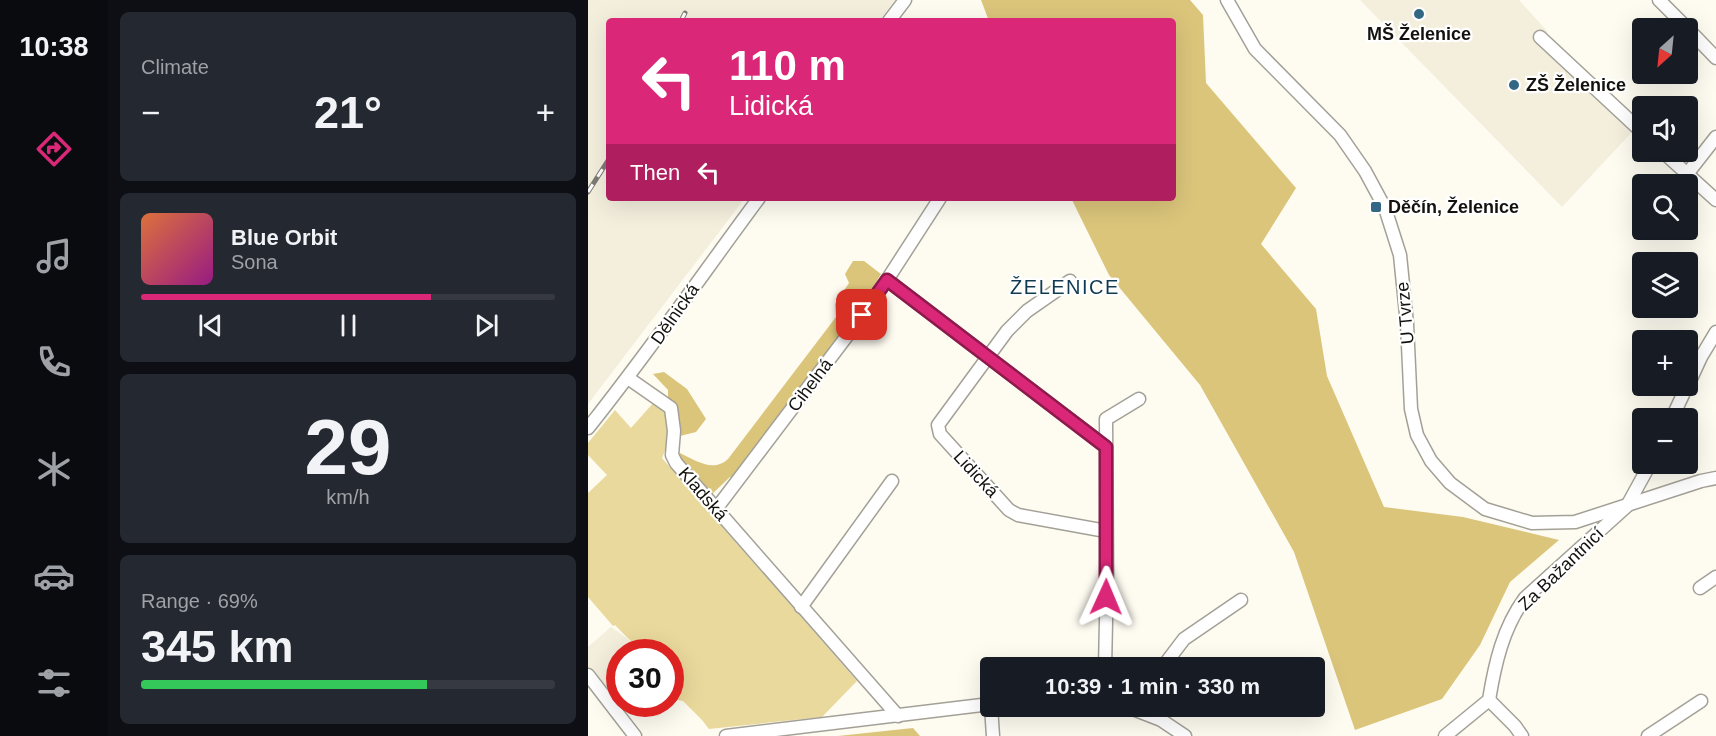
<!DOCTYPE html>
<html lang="en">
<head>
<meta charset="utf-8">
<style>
  :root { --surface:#171b24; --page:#242831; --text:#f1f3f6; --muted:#9ea1a6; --line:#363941; --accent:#db2777 }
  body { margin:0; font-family:Arial,sans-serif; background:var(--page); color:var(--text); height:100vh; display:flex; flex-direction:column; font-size:22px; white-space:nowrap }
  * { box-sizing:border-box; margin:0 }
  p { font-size:20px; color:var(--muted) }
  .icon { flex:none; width:33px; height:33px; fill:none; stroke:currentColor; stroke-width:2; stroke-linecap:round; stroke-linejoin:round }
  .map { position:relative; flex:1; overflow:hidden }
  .side { display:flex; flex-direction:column; gap:12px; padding:12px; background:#0d0f14; width:480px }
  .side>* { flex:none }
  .top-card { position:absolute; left:18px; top:18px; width:570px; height:183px; border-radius:6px; box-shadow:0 6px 24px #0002; background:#db2777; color:#fff; overflow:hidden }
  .needle { width:39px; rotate:207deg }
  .buttons { position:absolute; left:1044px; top:18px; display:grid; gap:12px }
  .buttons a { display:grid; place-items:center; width:66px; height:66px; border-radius:6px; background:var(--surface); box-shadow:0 6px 24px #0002; font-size:30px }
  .speed { position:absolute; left:18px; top:639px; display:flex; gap:12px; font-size:30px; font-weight:700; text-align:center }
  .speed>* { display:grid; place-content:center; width:78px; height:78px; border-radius:50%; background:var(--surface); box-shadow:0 6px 24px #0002; line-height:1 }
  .speed .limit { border:9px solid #d22; background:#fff; color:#111 }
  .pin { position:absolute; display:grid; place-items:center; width:51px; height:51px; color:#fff; margin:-26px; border-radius:12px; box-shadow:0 3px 9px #0006 }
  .me { position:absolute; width:66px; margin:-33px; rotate:1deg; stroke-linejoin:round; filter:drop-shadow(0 0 4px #0008) }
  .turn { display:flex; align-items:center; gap:21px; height:126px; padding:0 24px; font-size:27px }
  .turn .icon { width:78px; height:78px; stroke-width:2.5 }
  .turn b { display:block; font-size:42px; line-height:51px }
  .then { display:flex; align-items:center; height:57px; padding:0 24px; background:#0003; gap:12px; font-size:22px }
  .big { font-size:45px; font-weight:600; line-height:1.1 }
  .side .widget { flex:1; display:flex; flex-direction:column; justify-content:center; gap:9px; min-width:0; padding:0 21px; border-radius:9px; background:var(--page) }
  .side .dial { align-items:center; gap:0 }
  .dial b { font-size:78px; line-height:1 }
  .song { display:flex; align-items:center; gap:18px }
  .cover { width:72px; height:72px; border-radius:9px; background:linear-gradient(135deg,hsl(20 70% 55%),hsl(310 70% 35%)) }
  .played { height:6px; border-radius:3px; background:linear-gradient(90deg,var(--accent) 70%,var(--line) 70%) }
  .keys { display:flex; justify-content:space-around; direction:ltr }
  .heat { display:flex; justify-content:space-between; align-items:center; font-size:33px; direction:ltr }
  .charge { height:9px; border-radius:4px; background:linear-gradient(90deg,#34c759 69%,var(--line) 0) }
  .trip { position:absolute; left:392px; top:657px; width:345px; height:60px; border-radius:6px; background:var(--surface); box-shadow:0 6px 24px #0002; font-weight:600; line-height:60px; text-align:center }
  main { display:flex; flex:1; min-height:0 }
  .tabs { display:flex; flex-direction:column; width:108px; justify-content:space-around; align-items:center; background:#090b0e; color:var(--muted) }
  .tabs .icon { width:42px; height:42px }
  .tabs .current { color:var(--accent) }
  .tabs b { font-size:27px; color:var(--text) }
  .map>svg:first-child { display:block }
</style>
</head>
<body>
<main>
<nav class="tabs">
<b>10:38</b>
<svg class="icon current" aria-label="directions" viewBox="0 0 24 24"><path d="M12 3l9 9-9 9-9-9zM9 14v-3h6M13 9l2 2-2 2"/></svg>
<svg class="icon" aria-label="music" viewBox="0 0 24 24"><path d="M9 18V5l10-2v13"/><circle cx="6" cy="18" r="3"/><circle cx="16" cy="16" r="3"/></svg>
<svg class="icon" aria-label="phone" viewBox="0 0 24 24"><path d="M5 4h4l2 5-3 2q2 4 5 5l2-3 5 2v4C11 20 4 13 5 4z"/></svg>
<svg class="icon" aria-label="climate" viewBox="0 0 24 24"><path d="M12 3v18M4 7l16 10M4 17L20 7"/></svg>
<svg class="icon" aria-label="car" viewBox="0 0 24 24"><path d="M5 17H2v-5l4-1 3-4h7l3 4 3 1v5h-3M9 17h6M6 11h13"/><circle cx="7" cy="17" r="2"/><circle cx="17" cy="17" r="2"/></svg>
<svg class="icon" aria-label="filters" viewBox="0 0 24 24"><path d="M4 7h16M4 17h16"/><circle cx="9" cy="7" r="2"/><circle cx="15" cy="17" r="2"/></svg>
</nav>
<section class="side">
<div class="widget"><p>Climate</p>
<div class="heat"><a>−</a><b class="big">21°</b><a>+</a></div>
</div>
<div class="widget">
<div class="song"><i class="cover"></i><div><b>Blue Orbit</b><p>Sona</p></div></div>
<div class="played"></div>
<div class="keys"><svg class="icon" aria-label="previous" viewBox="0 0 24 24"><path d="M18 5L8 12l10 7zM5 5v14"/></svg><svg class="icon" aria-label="pause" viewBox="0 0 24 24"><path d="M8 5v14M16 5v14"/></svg><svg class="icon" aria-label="next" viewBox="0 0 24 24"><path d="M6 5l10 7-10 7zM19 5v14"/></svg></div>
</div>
<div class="widget dial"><b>29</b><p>km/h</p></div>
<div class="widget"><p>Range · 69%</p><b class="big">345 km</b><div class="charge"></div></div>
</section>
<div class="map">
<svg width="1128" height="736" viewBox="0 0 1128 736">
  <rect width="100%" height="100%" fill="#fefbf1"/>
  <g fill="#f4efdd">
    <path d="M 0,0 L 307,0 L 291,21 L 21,21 L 21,198 L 157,198 L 0,404 Z"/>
    <path d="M 772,0 L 931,0 L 960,32 L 949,39 L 1046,130 L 974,207 Z"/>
    <path d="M 23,627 L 39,638 L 51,652 L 32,652 L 32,704 L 50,704 L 36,714 L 11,681 L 0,688 L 0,647 Z"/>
    <path d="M 83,694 L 88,701 L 69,717 L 58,704 L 82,704 Z"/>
  </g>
  <path fill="#ead99c" d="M 67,401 C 90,425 86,429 74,458 L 269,681 L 234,717 L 121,729 L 114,720 L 95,701 L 90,700 L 83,690 L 82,652 L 53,652 C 45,642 36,635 27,625 L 25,626 L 0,597 L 0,493 L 19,475 L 0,455 L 0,443 L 27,410 L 43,428 Z"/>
  <g fill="#dbc57b">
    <path d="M 393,0 L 602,0 L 615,15 L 618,83 L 708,188 L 673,244 L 728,309 L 739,376 L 796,507 L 875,517 L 971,540 L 922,582 L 892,645 L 854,699 L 767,730 L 706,552 L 612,385 L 521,275 L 483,198 L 585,198 L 585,21 L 401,21 Z"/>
    <path d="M 265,261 L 276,261 L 293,274 C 251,346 197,411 146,477 L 142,477 L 123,495 L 88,457 L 92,453 C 107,460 125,473 140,459 L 248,317 L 247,304 L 261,283 L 257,274 Z"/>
    <path d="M 76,372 L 99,389 L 118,419 L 108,432 L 92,436 L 89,406 L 80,401 L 80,390 L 65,374 Z"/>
    <path d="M 325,728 L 332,736 L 250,736 Z"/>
  </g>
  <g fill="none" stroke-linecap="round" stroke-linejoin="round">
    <g stroke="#a3a197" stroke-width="15">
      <g id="street">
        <path d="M 639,0 L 667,49 L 752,135 L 777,171 L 797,208 L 812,255 L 819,324 L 823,409 L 829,435 L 843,461 L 862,483 L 897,509 L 944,523 L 987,522 L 1113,481 L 1128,478"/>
        <path d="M 1071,0 L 1099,28"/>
        <path d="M 301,21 L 317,0"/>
        <path d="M 1100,29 L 1128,58"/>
        <path d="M 952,37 L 1054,132"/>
        <path d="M 1075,152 L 1128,200"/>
        <path d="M 1099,174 L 1128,137"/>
        <path d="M 299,280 L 518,447"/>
        <path d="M 482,281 L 439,311 L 419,331 L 350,425 L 352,434 L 421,510 L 430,515 L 518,531"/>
        <path d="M 40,378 L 83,408 L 86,431 L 84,455 L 88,463 L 310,716"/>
        <path d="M 1100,385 L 1113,357 L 1128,332"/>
        <path d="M 1084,418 L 1099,386"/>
        <path d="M 0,428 C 60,353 114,275 171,198"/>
        <path d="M 128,509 L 262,332 L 299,280 L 352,198"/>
        <path d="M 1112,588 L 1128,577"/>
        <path d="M 213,607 L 304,481"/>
        <path d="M 517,668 L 519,574 L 518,419 L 551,399"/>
        <path d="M 574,668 L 596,639 L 653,600"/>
        <path d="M 0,675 L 47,736"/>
        <path d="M 901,700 L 927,726 L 934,736"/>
        <path d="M 403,706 L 405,736"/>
        <path d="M 537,706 L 573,720 L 597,736"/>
        <path d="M 138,736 L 402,704"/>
        <path d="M 857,736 L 901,700 C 907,663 915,628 937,598 L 1039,506 L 1062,464"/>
        <path d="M 1060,736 L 1113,701"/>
      </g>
    </g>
    <use href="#street" stroke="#fff" stroke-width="12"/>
    <g stroke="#7d7b75" stroke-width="5">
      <g id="rail">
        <path d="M 93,21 L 97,13"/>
        <path d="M 0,192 L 21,159"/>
      </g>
    </g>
    <use href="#rail" stroke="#fff" stroke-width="3" stroke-dasharray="9" stroke-linecap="butt"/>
  </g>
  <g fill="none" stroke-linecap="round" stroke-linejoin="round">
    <g stroke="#8e194d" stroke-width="15">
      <path id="route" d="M 274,315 L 299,280 L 518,447 L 518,597"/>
    </g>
    <use href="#route" stroke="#db2777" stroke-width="10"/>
  </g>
  <g fill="#346784" stroke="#fff" stroke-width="2">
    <circle cx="831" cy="14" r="6"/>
    <circle cx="926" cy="85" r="6"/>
    <rect x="782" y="201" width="12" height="12" rx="3"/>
  </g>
  <g text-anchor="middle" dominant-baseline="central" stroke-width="4.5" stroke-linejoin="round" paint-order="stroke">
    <g font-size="18" font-weight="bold" fill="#13120e" stroke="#fff" text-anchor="start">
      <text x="831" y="34" text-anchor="middle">MŠ Želenice</text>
      <text x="938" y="85">ZŠ Želenice</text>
      <text x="800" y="207">Děčín, Želenice</text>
    </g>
    <g font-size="18" fill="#13120e" stroke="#fff">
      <text transform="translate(817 313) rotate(-95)">U Tvrze</text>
      <text transform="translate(87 314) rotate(-55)">Dělnická</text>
      <text transform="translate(222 385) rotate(-53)">Cihelná</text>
      <text transform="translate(388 474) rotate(47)">Lidická</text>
      <text transform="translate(115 494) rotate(49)">Kladská</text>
      <text transform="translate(973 569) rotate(-44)">Za Bažantnicí</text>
    </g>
    <g font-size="20" letter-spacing="1.5" fill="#103a51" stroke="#fff">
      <text x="477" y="287">ŽELENICE</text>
    </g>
  </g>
</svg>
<div class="buttons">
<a><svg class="needle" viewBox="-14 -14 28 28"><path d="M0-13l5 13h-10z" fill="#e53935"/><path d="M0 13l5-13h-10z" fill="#9ea1a6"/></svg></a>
<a><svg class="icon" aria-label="sound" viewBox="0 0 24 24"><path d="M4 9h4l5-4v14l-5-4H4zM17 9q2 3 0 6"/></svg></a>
<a><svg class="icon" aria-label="search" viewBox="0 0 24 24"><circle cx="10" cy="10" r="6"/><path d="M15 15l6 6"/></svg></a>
<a><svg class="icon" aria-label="layers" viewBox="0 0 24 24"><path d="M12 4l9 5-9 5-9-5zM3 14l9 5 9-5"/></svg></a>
<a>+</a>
<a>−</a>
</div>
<div class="speed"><div class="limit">30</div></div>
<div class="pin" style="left:274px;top:315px;background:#d93025"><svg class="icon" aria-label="arrive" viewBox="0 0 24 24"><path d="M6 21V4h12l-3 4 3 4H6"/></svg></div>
<svg class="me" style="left:518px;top:597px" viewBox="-20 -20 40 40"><path d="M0-17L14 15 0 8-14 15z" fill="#db2777" stroke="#fff" stroke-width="4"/></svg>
<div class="trip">10:39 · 1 min · 330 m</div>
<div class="top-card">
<div class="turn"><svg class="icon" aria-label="left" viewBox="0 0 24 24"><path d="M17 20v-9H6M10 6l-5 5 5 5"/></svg><div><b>110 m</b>Lidická</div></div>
<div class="then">Then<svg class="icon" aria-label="left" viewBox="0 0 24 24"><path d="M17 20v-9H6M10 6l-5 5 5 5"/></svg></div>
</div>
</div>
</main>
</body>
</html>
